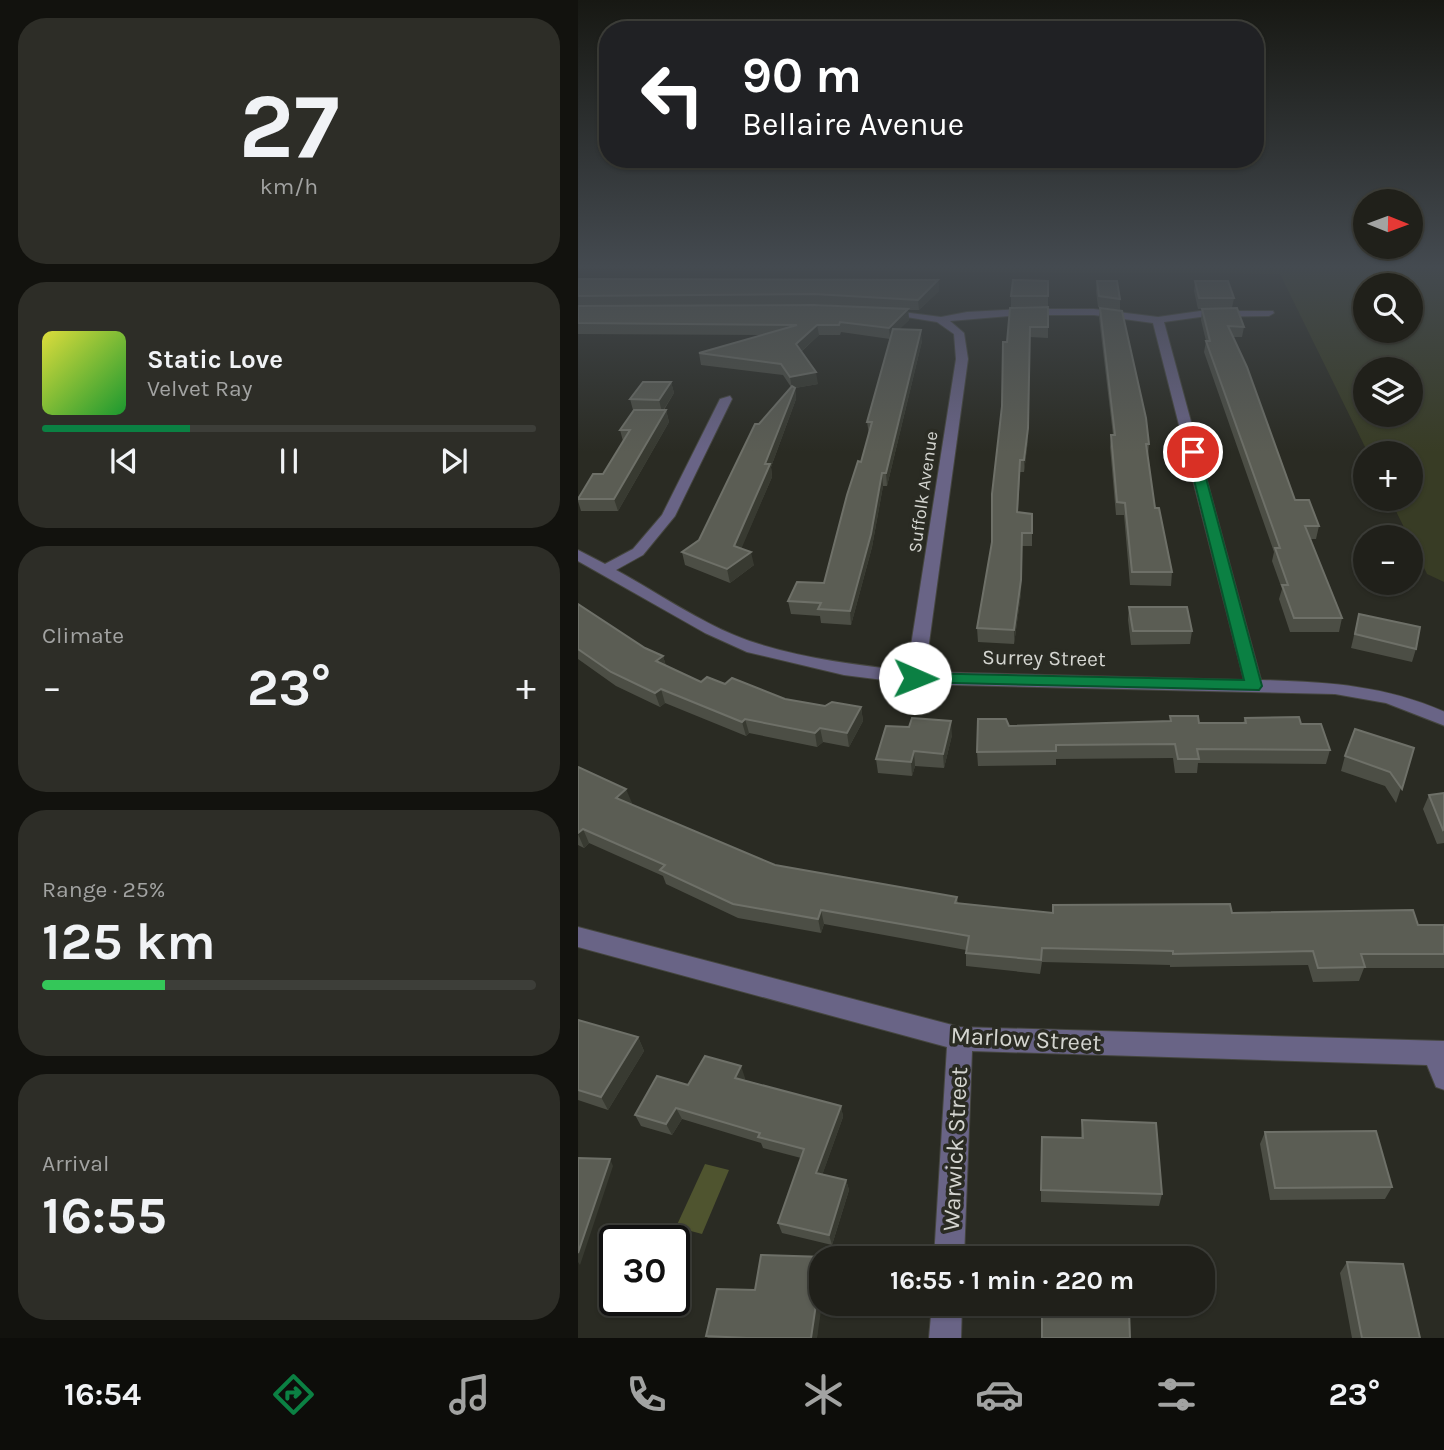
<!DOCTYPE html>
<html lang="en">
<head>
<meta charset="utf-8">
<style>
  :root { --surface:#20201a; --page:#2d2d27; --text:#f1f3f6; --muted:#a2a3a2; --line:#3d3e39; --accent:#0b8043 }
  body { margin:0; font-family:Karla,sans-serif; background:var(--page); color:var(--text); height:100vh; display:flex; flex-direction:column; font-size:26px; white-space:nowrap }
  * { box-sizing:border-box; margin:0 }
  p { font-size:23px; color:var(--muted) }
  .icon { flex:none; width:38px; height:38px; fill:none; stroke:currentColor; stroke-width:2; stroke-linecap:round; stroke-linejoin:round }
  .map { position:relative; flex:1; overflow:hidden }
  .side { display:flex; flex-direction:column; gap:18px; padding:18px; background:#12120e; width:578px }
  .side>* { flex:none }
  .top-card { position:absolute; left:21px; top:21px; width:665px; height:147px; border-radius:28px; box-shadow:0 2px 5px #0004,0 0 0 2px var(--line); background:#202124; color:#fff; overflow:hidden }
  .needle { width:46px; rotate:91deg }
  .tools { position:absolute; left:775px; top:189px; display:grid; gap:14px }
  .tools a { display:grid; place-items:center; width:70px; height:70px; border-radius:50%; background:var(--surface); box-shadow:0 2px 5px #0004,0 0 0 2px var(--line); font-size:35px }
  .speed { position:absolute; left:21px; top:1225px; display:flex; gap:14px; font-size:35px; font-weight:700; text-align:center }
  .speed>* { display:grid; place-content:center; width:91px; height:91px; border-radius:50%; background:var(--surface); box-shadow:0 2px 5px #0004,0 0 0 2px var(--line); line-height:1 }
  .speed .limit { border:4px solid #111; border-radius:10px; background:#fff; color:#111 }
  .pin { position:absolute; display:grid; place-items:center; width:60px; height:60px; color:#fff; margin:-30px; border:4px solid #fff; border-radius:50%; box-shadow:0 2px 7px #0007 }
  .me { position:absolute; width:77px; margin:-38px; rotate:91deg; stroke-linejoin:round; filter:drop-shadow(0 0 5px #0008) }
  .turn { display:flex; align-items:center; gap:24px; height:147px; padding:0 28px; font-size:32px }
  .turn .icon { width:91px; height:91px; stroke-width:2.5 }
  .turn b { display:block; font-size:49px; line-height:60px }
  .big { font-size:52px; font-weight:700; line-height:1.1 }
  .side .card { flex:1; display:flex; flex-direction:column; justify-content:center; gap:10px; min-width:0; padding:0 24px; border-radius:28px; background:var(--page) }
  .side .dial { align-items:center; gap:0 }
  .dial b { font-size:91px; line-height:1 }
  .song { display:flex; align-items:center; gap:21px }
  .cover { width:84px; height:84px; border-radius:10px; background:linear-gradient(135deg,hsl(60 70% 55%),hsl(130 70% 35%)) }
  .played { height:7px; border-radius:4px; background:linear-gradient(90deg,var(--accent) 30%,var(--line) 30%) }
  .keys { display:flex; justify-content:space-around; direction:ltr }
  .heat { display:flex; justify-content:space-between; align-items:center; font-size:38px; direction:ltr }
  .charge { height:10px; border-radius:5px; background:linear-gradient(90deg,#34c759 25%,var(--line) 0) }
  .trip { position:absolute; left:231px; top:1246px; width:406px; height:70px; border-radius:28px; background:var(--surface); box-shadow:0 2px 5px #0004,0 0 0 2px var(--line); font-weight:700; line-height:70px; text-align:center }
  .menu { display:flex; height:112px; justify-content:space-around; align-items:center; background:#0d0d0a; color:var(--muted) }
  .menu .icon { width:49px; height:49px }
  .menu .selected { color:var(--accent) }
  .menu b { font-size:32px; color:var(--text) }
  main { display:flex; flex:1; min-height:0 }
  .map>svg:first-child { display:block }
</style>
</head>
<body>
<main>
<section class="side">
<div class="card dial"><b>27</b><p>km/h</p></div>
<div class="card">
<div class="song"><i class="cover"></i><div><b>Static Love</b><p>Velvet Ray</p></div></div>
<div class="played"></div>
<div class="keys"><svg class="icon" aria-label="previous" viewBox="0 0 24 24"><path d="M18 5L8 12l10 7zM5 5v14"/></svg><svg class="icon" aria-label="pause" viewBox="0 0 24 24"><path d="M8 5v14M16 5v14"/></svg><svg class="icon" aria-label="next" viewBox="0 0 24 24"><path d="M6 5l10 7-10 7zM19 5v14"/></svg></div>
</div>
<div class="card"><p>Climate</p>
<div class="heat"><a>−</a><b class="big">23°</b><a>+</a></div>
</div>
<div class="card"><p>Range · 25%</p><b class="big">125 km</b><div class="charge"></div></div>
<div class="card"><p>Arrival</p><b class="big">16:55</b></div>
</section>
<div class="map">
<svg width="867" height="1338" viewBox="0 0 867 1338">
  <rect width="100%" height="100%" fill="#2a2b23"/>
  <path fill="#383c25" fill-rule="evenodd" d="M 0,265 L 866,265 L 866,582 L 849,574 L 812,499 L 833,499 L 833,453 L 790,453 L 702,274 L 0,269 ZM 788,285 L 833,285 L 833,331 L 788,331 ZM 788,369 L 833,369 L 833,415 L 788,415 Z"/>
  <path fill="#4f542f" d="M 127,1164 L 151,1170 L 124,1234 L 98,1227 Z"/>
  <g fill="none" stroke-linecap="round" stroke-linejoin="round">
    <g stroke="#45463f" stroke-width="2">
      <g id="minor">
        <path d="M 443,309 L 516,309 L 580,317 L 622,311 L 695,311 L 696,313 L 691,316 L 622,317 L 586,322 L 683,680 C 748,682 807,685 867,712 L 867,726 L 808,703 L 757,694 L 337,684 L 266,675 L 169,652 L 127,633 L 0,561 L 0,550 L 27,564 L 55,549 L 84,515 L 142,399 L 152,396 L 154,399 L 97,516 L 65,555 L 38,570 C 84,595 131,629 181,644 C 229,659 280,665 329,671 L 378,359 L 376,334 L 359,322 L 304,313 L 309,310 L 363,317 L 389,312 ZM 443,315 L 516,315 L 575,323 L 666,680 L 347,672 L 390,359 L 386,333 L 372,321 Z"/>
        <path d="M 0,927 L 382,1027 L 867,1041 L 867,1090 L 858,1087 L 849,1065 L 394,1051 L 386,1258 L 356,1258 L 369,1047 L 0,947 Z"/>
        <path d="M 354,1304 L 384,1304 L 383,1338 L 351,1338 Z"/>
      </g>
    </g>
    <use href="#minor" fill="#696486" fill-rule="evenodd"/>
  </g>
  <g fill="#4c4e45" fill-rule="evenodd">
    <path d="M 0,279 L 360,280 L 361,291 L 341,310 L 330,310 L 331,320 L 321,329 L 344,341 L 309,486 L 305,486 L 294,547 L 273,625 L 243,623 L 242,616 L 213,614 L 210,601 L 246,583 L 283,462 L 291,434 L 289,422 L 313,338 L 312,339 L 263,332 L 262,335 L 241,335 L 223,352 L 240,384 L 217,388 L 218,399 L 193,467 L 194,477 L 163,548 L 176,565 L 152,583 L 107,565 L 104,552 L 121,540 L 181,424 L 213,387 L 205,375 L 123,365 L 121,353 L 183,335 L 0,334 ZM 237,304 L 300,308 L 37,306 Z"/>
    <path d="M 470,281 L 470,306 L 433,307 L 433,296 Z"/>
    <path d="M 519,281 L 542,299 L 542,310 L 520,307 L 518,291 Z"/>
    <path d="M 617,281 L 656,298 L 654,308 L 620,309 L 616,291 Z"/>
    <path d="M 470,307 L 470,338 L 452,337 L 450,440 L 446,472 L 442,472 L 440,512 L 454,514 L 454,546 L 444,546 L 443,593 L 436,644 L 400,642 L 399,628 L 414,542 L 429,342 Z"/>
    <path d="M 522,308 L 571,444 L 570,456 L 577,508 L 594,572 L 593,586 L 552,585 L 546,515 L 538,515 L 532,447 L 533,435 L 535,435 L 521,318 Z"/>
    <path d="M 624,309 L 666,327 L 664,337 L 655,337 L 717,500 L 741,526 L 738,539 L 732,539 L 764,618 L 761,632 L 712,632 L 701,599 L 704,589 L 694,561 L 696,552 L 626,352 L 628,341 L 623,320 Z"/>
    <path d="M 93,382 L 96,393 L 86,410 L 88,410 L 91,422 L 40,511 L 3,511 L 0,501 L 0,497 L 25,474 L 45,441 L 42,430 L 55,410 L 52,399 Z"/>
    <path d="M 0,604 L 67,648 L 85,656 L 88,666 L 123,682 L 147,684 L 207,699 L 247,706 L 283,707 L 285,721 L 271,747 L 245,742 L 239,747 L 171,733 L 168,736 L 87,703 L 82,707 L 38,686 L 0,659 Z"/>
    <path d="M 551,607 L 614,631 L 612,644 L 553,645 L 550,620 Z"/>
    <path d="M 781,614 L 838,649 L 834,662 L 773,648 Z"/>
    <path d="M 592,716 L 621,723 L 665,723 L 667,718 L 723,724 L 752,750 L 748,764 L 620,763 L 619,773 L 597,773 L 595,758 L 478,759 L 478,765 L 400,766 L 399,752 L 431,726 L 592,721 Z"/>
    <path d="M 374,735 L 366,768 L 337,766 L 334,776 L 300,773 L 298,759 Z"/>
    <path d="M 836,748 L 818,803 L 807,786 L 763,771 L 767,756 Z"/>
    <path d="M 0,767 L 54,803 L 52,804 L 197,865 L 379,897 L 380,904 L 475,913 L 654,913 L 840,925 L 866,925 L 866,968 L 786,968 L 781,981 L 735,982 L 730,965 L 592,967 L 592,965 L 464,962 L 462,974 L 388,966 L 388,950 L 246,924 L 243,933 L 160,918 L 88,884 L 85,876 L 11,843 L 6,848 L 0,845 Z"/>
    <path d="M 866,793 L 866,843 L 859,844 L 845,809 L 851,795 Z"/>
    <path d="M 0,1020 L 60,1037 L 66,1051 L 30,1110 L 0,1100 Z"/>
    <path d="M 167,1078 L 166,1080 L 263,1106 L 265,1117 L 244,1175 L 268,1180 L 271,1190 L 254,1245 L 204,1233 L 200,1223 L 223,1158 L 185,1148 L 183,1143 L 104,1119 L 94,1135 L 63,1126 L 57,1115 L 110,1085 Z"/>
    <path d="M 504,1120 L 584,1194 L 581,1206 L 463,1202 L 463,1149 L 503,1138 Z"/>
    <path d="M 687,1132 L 814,1187 L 807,1199 L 692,1200 L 682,1144 Z"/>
    <path d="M 246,1257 L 246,1258 L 243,1258 L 239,1338 L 130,1338 L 128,1336 L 177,1290 Z"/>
    <path d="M 769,1262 L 842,1338 L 774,1338 L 762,1273 Z"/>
  </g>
  <g fill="#383a31">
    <path d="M 360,280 L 361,291 L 341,310 L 340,300 Z"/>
    <path d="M 330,309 L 331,320 L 312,339 L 311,328 Z"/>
    <path d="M 239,325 L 241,335 L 219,355 L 218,344 Z"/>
    <path d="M 452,327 L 450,440 L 446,472 L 446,460 Z"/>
    <path d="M 343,330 L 344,341 L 309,486 L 308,473 Z"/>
    <path d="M 238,372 L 240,384 L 217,388 L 218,399 L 193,467 L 194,477 L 159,559 L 156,546 L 214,389 L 212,377 Z"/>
    <path d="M 93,382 L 96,393 L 84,412 L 81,400 Z"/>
    <path d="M 88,410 L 91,422 L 40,511 L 36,499 Z"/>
    <path d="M 304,473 L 305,486 L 294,547 L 273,625 L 272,611 Z"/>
    <path d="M 444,546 L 443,593 L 436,644 L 436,630 Z"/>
    <path d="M 173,552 L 176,565 L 152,583 L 149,569 Z"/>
    <path d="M 85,656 L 89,670 L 78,661 Z"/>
    <path d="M 83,689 L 87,703 L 82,707 L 77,693 Z"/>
    <path d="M 283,707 L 285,721 L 271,747 L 269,733 Z"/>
    <path d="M 167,719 L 171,733 L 168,736 L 164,722 Z"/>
    <path d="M 373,721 L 374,735 L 366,768 L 365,754 Z"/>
    <path d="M 242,728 L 245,742 L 239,747 L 237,733 Z"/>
    <path d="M 336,751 L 337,766 L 334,776 L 333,762 Z"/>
    <path d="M 48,789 L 54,803 L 44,812 L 38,798 Z"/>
    <path d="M 5,829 L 11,843 L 6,848 L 0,834 Z"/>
    <path d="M 243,910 L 246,924 L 243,933 L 240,919 Z"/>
    <path d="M 60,1037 L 66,1051 L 30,1110 L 23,1097 Z"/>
    <path d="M 163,1066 L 167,1078 L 162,1089 L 157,1078 Z"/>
    <path d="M 263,1106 L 265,1117 L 241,1184 L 238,1173 Z"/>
    <path d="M 98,1108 L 104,1119 L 94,1135 L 88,1124 Z"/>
    <path d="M 32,1159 L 35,1166 L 2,1265 L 0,1262 L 0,1253 Z"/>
    <path d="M 268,1180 L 271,1190 L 254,1245 L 251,1235 Z"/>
    <path d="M 243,1271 L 244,1304 L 239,1338 L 233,1338 Z"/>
  </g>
  <g fill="#5b5d54" stroke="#6e7068" stroke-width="2">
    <path d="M 0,279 L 360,280 L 340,300 L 236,294 L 0,296 Z"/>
    <path d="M 435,280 L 470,281 L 470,296 L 433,296 Z"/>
    <path d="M 519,281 L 539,281 L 542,299 L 521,296 Z"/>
    <path d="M 617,281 L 650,281 L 656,298 L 621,298 Z"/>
    <path d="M 236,305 L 330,309 L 311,328 L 262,322 L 261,325 L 239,325 L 218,344 L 238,372 L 212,377 L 203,364 L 121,353 L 219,325 L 0,323 L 0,306 Z"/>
    <path d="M 470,307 L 470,327 L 452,327 L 450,428 L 446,460 L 442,460 L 439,512 L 454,514 L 454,533 L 444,533 L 443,580 L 436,630 L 399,628 L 414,542 L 414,494 L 424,406 L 425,342 L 429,342 L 432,308 Z"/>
    <path d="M 522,308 L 544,311 L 568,418 L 571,444 L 568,444 L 577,508 L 581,508 L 594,572 L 554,572 L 547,503 L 539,502 L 533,435 L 537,435 Z"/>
    <path d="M 659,308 L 666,327 L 650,326 L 669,367 L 717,500 L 731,500 L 741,526 L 727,526 L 764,618 L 716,618 L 704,585 L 710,585 L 697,548 L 702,548 L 628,341 L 632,341 L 624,309 Z"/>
    <path d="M 315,329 L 343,330 L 308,473 L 304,473 L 293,534 L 272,611 L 240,609 L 243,603 L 210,601 L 219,582 L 246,583 L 269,495 L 280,461 L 283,462 L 294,422 L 289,422 Z"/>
    <path d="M 65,382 L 93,382 L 81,400 L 52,399 Z"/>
    <path d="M 214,386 L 217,388 L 187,464 L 192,464 L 156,546 L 173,552 L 149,569 L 104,552 L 121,540 L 177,424 L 181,424 Z"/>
    <path d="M 56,410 L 88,410 L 36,499 L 0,499 L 15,474 L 25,474 L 52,430 L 42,430 Z"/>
    <path d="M 0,604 L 67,648 L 85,656 L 78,661 L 123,682 L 129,677 L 147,684 L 154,678 L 207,699 L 247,706 L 254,702 L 283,707 L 269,733 L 242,728 L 237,733 L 167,719 L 164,722 L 83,689 L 77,693 L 33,672 L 0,649 Z"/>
    <path d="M 551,607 L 609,607 L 614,631 L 555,631 Z"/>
    <path d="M 781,614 L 842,627 L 838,649 L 777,634 Z"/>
    <path d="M 592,716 L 620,716 L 621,723 L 668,723 L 667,718 L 721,717 L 723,724 L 743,724 L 752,750 L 619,749 L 621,759 L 600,759 L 597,744 L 478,745 L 478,751 L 399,752 L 400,719 L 428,719 L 431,726 L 593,721 Z"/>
    <path d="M 334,718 L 373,721 L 365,754 L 336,751 L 333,762 L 298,759 L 308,726 L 331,727 Z"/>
    <path d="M 777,729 L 836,748 L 824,789 L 812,772 L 767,756 Z"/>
    <path d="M 0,767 L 48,789 L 38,798 L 197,865 L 379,897 L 377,903 L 475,913 L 475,905 L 652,904 L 654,913 L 835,910 L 840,925 L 866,925 L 866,954 L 783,954 L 787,967 L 740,968 L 735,951 L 595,954 L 595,951 L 464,948 L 463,960 L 388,953 L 391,936 L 243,910 L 240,919 L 155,904 L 82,870 L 87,865 L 5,829 L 0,833 Z"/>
    <path d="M 866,793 L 866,829 L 865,830 L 851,795 Z"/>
    <path d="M 0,1020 L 60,1037 L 23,1097 L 0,1090 Z"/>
    <path d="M 127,1056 L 163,1066 L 157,1078 L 263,1106 L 238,1173 L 268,1180 L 251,1235 L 200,1223 L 226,1149 L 180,1137 L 182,1133 L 98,1108 L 88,1124 L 57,1115 L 79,1076 L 110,1085 Z"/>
    <path d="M 504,1120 L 578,1123 L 584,1194 L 463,1190 L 464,1137 L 505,1138 Z"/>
    <path d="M 798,1131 L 814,1187 L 697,1188 L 687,1132 Z"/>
    <path d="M 0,1158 L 32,1159 L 0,1253 Z"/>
    <path d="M 464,1252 L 522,1253 L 522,1258 L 464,1258 Z"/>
    <path d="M 183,1255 L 246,1257 L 245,1258 L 243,1258 L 243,1271 L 233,1338 L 169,1338 L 128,1336 L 139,1289 L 177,1290 Z"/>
    <path d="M 769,1262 L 825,1264 L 842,1338 L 784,1338 Z"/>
    <path d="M 464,1304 L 524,1304 L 524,1309 L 551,1310 L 552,1338 L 464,1338 Z"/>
  </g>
  <linearGradient id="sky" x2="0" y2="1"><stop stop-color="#171813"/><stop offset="0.59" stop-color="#444a50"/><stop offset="1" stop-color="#444a50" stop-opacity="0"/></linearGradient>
  <rect width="867" height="452" fill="url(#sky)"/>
  <path fill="#0b8043" stroke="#07532c" stroke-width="2" d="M 615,449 L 621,452 L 684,686 L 681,690 L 332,682 L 329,678 L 337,673 L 666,680 L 609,452 Z"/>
  <g text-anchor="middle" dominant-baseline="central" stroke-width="7" stroke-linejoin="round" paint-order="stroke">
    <g font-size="18" fill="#d4d5d0" stroke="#2a2b23">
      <text transform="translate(345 492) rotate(-82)">Suffolk Avenue</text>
    </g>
    <g font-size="21" fill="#d4d5d0" stroke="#2a2b23">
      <text transform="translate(466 658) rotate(1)">Surrey Street</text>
    </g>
    <g font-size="24" fill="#d4d5d0" stroke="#2a2b23">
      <text transform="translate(448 1039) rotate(3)">Marlow Street</text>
      <text transform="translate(377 1149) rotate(-87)">Warwick Street</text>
    </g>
  </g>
</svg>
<div class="tools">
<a><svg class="needle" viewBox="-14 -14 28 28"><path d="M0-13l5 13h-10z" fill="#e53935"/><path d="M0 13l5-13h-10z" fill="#a2a3a2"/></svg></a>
<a><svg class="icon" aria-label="search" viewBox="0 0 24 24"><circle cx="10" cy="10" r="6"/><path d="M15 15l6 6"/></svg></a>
<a><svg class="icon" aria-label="layers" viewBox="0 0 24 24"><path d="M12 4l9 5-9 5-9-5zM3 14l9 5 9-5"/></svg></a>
<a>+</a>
<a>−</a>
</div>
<div class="speed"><div class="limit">30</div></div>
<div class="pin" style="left:615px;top:452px;background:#d93025"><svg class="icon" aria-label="arrive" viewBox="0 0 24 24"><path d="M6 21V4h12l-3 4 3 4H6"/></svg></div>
<svg class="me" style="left:337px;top:678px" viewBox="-20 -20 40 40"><circle r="19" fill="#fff"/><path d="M0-13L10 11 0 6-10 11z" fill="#0b8043"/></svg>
<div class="trip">16:55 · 1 min · 220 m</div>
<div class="top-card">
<div class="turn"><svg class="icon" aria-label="left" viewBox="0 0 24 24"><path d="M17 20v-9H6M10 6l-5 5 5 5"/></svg><div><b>90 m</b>Bellaire Avenue</div></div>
</div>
</div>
</main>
<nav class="menu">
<b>16:54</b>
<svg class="icon selected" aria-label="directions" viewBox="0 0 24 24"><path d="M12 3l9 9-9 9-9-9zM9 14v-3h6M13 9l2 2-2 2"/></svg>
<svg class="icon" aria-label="music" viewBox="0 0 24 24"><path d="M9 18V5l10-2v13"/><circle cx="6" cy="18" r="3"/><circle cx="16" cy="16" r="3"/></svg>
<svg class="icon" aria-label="phone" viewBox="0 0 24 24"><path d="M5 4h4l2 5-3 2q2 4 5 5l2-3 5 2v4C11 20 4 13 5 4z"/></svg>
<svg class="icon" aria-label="climate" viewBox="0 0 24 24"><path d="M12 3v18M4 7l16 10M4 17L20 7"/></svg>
<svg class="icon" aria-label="car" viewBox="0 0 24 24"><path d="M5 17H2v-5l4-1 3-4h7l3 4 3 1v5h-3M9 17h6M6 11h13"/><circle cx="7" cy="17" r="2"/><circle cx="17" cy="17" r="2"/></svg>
<svg class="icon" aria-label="filters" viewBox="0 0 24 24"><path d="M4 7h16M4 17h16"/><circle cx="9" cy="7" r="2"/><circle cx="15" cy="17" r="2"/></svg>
<b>23°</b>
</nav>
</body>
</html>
